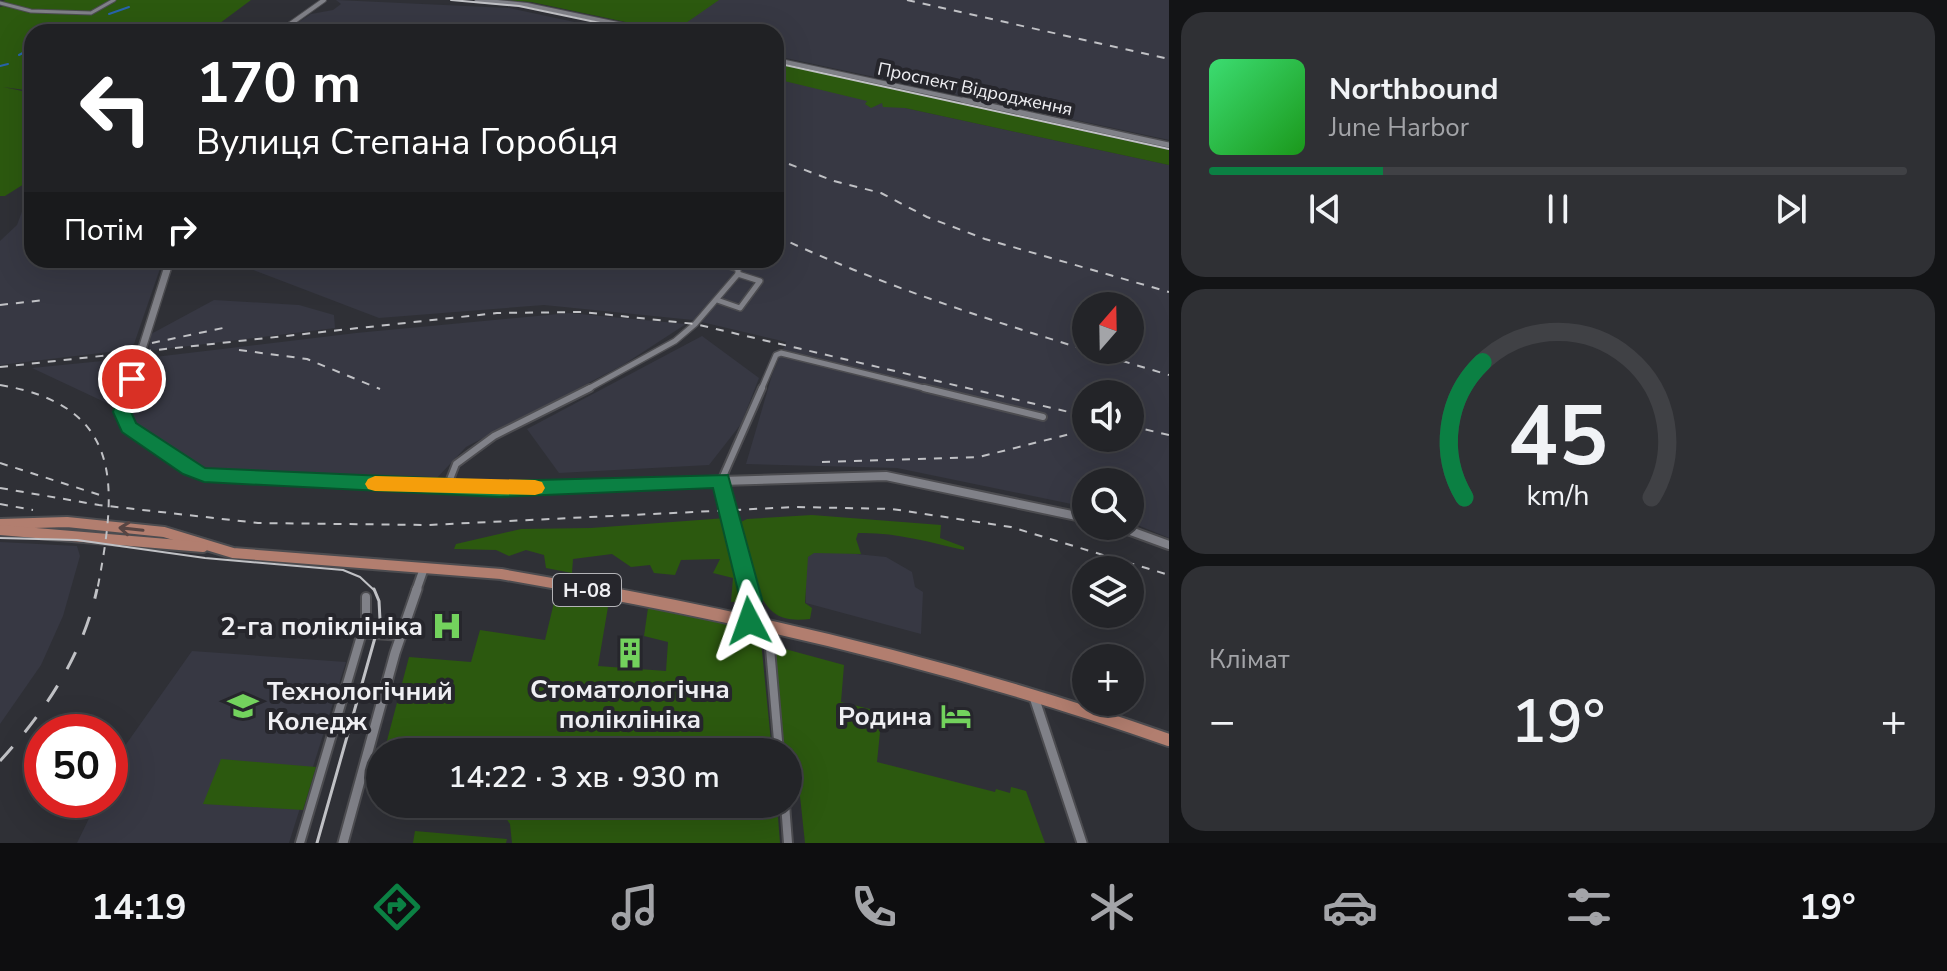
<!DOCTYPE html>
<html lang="uk">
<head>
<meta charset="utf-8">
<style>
  :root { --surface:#232428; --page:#2f3034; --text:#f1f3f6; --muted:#a3a4a8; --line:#404145; --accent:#0b8043 }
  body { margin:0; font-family:"Nunito Sans",sans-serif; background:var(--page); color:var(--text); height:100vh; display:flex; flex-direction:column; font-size:30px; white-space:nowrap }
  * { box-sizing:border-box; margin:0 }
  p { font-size:26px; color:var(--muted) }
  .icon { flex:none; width:44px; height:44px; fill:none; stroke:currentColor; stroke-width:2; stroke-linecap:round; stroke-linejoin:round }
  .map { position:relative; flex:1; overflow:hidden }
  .panel { display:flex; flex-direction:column; gap:12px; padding:12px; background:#131416; width:778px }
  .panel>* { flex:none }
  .top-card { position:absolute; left:24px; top:24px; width:760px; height:244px; border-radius:24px; box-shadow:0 8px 32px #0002,0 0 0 2px var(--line); background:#202124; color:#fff; overflow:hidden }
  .needle { width:52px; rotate:20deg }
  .fabs { position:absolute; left:1072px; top:292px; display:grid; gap:16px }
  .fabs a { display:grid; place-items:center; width:72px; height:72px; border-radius:50%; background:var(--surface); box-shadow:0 8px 32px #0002,0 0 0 2px var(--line); font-size:40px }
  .speed { position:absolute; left:24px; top:714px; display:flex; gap:16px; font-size:40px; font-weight:700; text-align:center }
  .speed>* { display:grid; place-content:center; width:104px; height:104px; border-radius:50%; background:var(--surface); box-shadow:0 8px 32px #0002,0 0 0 2px var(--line); line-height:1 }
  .speed .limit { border:12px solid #d22; background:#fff; color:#111 }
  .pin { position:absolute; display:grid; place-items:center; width:68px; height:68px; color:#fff; margin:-34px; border:4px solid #fff; border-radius:50%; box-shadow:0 2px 8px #0007 }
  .me { position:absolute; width:88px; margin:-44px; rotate:356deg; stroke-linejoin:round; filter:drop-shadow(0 0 6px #0008) }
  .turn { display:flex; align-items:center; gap:28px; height:168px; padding:0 40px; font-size:36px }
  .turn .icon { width:104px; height:104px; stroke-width:2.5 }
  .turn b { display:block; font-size:56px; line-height:68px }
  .then { display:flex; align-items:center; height:76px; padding:0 40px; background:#0003; gap:16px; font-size:30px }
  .big { font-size:60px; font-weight:600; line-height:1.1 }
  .panel .tile { flex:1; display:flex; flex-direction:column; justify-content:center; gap:12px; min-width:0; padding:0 28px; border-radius:24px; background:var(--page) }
  .panel .dial { align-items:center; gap:0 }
  .dial svg { height:208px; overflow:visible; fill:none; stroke:var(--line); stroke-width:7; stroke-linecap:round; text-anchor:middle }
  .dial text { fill:var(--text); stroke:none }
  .song { display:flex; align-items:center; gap:24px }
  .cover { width:96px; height:96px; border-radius:12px; background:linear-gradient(135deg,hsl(140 70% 55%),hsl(120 70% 35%)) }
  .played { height:8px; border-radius:4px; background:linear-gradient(90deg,var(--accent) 25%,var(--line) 25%) }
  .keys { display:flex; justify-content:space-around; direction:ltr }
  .heat { display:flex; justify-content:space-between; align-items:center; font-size:44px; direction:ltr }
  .trip { position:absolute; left:366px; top:738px; width:436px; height:80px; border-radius:40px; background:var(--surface); box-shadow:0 8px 32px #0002,0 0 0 2px var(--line); font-weight:600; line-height:80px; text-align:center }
  .menu { display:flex; height:128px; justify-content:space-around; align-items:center; background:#0e0e10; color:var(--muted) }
  .menu .icon { width:56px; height:56px }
  .menu .on { color:var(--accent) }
  .menu b { font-size:36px; color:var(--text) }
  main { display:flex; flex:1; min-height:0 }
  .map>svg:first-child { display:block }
</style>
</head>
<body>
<main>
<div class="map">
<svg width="1169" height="843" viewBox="0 0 1169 843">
  <rect width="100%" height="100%" fill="#2f3036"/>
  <g fill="#373843" fill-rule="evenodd">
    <path d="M 336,0 L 509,8 L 621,32 L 283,32 L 311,14 L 333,10 L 341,4 Z"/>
    <path d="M 553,0 L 1169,0 L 1169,140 L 776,56 L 776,32 L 675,32 L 681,27 Z"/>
    <path d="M 776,71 L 905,108 L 1169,165 L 1169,538 L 1130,522 L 1130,482 L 1086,482 L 1086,507 L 897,468 L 746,464 L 772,375 L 786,342 L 693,320 L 544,305 L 379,318 L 227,260 L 776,260 ZM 1086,306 L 1130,306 L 1130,350 L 1086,350 ZM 1086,394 L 1130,394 L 1130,438 L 1086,438 Z"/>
    <path d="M 32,200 L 32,260 L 163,260 L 134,344 L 109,352 L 0,365 L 0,241 L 17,225 L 26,201 Z"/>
    <path d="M 214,300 L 299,305 L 334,315 L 335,328 L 149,351 L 151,334 Z"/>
    <path d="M 569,313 L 686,324 L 623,365 L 466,447 L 435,480 L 226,471 L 201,467 L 132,421 L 130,405 L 146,358 L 356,333 Z"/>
    <path d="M 702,336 L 759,378 L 741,424 L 709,465 L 559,473 L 527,429 Z"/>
    <path d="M 132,358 L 113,406 L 32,368 Z"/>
    <path d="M 0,542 L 77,546 L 80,556 L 63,616 L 41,665 L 0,724 Z"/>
    <path d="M 806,549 L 886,557 L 912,572 L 915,587 L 923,592 L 921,634 L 806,603 Z"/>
    <path d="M 192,651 L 346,662 L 289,843 L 77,843 L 98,800 L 110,800 L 110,775 L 122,750 Z"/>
  </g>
  <g fill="#2c590f">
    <path d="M 6,0 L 251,0 L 208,32 L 32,32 L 32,91 L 3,87 L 32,93 L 32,179 L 5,196 L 0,196 L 0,7 L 7,5 L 0,2 Z"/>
    <path d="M 505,0 L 719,0 L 673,32 L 531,2 Z"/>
    <path d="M 776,63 L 1169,150 L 1169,165 L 905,108 L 883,107 L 882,103 L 871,108 L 865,104 L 867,101 L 776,79 Z"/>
    <path d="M 812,515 L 941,525 L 940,538 L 964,547 L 964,550 C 929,542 895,532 858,533 L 856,539 L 861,554 L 814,553 L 808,557 L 805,603 L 812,608 L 810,619 C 798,620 783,621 773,612 C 752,593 743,550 739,523 L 747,519 Z"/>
    <path d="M 726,518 L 747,596 L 745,601 L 731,602 L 733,578 L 713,573 L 720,559 L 681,560 L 675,575 L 654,573 L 650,565 L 631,567 L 612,554 L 573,559 L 572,573 L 546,568 L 544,555 L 526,550 L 509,556 L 496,550 L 454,549 L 456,544 L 521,529 L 591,528 Z"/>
    <path d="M 556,594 L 609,601 L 598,666 L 666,671 L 668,642 L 644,636 L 648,608 L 760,631 L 772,752 L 384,752 L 409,657 L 471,662 L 480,630 L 545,640 Z"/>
    <path d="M 774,646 L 844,665 L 841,702 L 882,712 L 877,762 L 995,792 L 996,789 L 1010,793 L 1011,787 L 1026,791 L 1045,843 L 805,843 L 797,768 L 788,766 L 788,752 L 784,752 Z"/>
    <path d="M 221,759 L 316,767 L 303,810 L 203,804 Z"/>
    <path d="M 496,804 L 777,804 L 780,843 L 512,843 L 510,824 Z"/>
    <path d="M 415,831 L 507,839 L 506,843 L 413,843 Z"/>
  </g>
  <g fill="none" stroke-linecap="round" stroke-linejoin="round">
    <g stroke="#2864ab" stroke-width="2">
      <path d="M 109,14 L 129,7"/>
      <path d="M 19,55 L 32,48"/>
      <path d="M 0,66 L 8,64"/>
    </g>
    <g stroke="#4c4c50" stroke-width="5">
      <path id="minor-far3" d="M 0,3 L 31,11 L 91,13 L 114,0"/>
    </g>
    <g stroke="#4c4c50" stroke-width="8">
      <g id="minor-far2">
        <path d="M 713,260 L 738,269 L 738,274"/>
        <path d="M 586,390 L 675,341 L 695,324 L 738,274 L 760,281 L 740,308 L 717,300"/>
        <path d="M 761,390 L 776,355 L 781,353 L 932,390"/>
      </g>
    </g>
    <g stroke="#4c4c50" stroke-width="10">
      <g id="minor-far1">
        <path d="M 924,388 L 1043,417"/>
        <path d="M 721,481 L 762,388"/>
        <path d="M 447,487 L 456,464 L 494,436 L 590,388"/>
      </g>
    </g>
    <g stroke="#4c4c50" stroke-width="12">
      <g id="minor">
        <path d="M 768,625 L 779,752"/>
        <path d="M 363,633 L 401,636"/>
        <path d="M 785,804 L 788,843"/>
        <path d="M 300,843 L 366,619 L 366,597"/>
      </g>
    </g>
    <g stroke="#4c4c50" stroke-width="6">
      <g id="tertiary-far3">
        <path d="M 477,0 L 527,5 L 656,32"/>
        <path d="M 776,60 L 972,102"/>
      </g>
    </g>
    <g stroke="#4c4c50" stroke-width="8">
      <path id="tertiary-far2" d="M 963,100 L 1169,145"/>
    </g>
    <g stroke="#4c4c50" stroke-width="12">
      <g id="tertiary-far1">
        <path d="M 721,481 L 886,476 L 1086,518"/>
        <path d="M 1117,526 L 1169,545"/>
        <path d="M 416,591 L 424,568"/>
      </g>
    </g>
    <g stroke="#4c4c50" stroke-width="13">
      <g id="tertiary">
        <path d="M 1034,697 L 1082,843"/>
        <path d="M 343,843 L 395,653 L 417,589"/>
      </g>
    </g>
    <g stroke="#4c4c50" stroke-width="6">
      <path id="secondary-far3" d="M 279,32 L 324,0"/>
    </g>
    <g stroke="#4c4c50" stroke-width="10">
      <path id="secondary-far2" d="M 129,390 L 170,260"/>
    </g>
    <g stroke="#4c4c50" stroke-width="13">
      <path id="secondary-far1" d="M 130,388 C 127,395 122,406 122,413 C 124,433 186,467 204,475 L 499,489 L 721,481 L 749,591"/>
    </g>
    <g stroke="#4c4c50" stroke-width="15">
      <path id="secondary" d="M 749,589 L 749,621"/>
    </g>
    <g stroke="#4c4c50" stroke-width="14">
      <g id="primary-far1">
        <path d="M 0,524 L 67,522 L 164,532 L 233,553 L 501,574 L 597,591"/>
        <path d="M 0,530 L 203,547"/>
      </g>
    </g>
    <g stroke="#4c4c50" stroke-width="16">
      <path id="primary" d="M 586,589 C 784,625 979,673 1169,740"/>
    </g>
    <use href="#minor-far3" stroke="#808188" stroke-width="3"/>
    <use href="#minor-far2" stroke="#808188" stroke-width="5"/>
    <use href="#minor-far1" stroke="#808188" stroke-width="6"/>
    <use href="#minor" stroke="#808188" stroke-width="8"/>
    <use href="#tertiary-far3" stroke="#808188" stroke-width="4"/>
    <use href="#tertiary-far2" stroke="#808188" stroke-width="5"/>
    <use href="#tertiary-far1" stroke="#808188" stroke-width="8"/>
    <use href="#tertiary" stroke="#808188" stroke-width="9"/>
    <use href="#secondary-far3" stroke="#808188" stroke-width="4"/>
    <use href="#secondary-far2" stroke="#808188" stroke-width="7"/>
    <use href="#secondary-far1" stroke="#808188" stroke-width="9"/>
    <use href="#secondary" stroke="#808188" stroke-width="11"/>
    <use href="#primary-far1" stroke="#b27e6f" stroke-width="10"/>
    <use href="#primary" stroke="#b27e6f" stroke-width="12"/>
    <g stroke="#c0c1c5" stroke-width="2">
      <path d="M 451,0 L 519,6 L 643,32"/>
      <path d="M 776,63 L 1169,149"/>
      <path d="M 0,538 L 77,540 L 205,558 L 343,570 L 360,577 L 375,591"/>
    </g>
    <path stroke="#c0c1c5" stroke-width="3" d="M 317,843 L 380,620 L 379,601 L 374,589"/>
    <g stroke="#c0c1c5" stroke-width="2" stroke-dasharray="8 8" stroke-linecap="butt">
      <path d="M 907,0 L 1169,59"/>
      <path d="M 789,164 L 834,181 L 881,193 L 927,217 L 985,239 L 1169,292"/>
      <path d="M 776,236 C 902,295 1036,335 1169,375"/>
      <path d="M 0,305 L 45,300"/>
      <path d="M 152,343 L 223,328"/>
      <path d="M 239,350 L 307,359 L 380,389"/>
      <path d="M 0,367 L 497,313 L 583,312 L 695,324 L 1086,416"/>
      <path d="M 0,385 C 126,406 117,488 97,591"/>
      <path d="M 1130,426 L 1169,435"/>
      <path d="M 822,462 L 979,457 L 1086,430"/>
      <path d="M 0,463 L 103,496"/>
      <path d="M 0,488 L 99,505 L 258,523 L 428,525 L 795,507 L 892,509 L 1011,527 L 1169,575"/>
      <path d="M 0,504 L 33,510"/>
    </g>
    <path stroke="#c0c1c5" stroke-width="3" stroke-dasharray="19 19" stroke-linecap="butt" d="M 0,761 C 45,712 83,655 97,589"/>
  </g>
  <defs><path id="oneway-shaft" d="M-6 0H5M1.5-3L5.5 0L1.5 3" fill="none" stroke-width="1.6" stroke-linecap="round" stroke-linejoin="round" transform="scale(2)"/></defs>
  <use stroke="#574543" href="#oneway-shaft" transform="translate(131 529) rotate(-174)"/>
  <path fill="#0b8043" stroke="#07532c" stroke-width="2" d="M 132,373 L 141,379 L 131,412 L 136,423 L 205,468 L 499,481 L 728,475 L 762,599 L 757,628 L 749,631 L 741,628 L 738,621 L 740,599 L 713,488 L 499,497 L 204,482 L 183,474 L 122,432 L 113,412 L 124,379 Z"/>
  <path fill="#f59e0b" d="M 375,476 L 535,480 L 542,482 L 545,488 L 542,493 L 535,495 L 375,491 L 368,489 L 365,484 L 368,479 Z"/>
  <defs>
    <g id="hospital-bare" transform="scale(2.4)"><path d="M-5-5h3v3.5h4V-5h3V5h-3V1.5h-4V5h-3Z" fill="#73d25d" stroke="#26262c" stroke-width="2.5" paint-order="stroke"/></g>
    <g id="building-bare" transform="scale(2.4)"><path d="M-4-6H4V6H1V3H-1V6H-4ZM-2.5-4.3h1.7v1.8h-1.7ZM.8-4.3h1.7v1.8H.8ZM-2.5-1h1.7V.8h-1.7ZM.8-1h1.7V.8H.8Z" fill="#73d25d" stroke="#26262c" stroke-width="2.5" paint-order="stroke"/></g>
    <g id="university-bare" transform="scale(2.4)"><path d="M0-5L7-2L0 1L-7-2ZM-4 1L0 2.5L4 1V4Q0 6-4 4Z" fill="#73d25d" stroke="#26262c" stroke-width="2.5" paint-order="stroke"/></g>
    <g id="hotel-bare" transform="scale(2.4)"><path d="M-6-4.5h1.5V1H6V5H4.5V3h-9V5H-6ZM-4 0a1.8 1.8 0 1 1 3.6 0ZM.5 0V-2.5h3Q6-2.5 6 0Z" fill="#73d25d" stroke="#26262c" stroke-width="2.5" paint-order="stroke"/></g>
  </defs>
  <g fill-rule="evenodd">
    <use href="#hospital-bare" x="447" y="626"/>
    <use href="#building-bare" x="630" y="653"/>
    <use href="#university-bare" x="243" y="706"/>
    <use href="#hotel-bare" x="956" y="716"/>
  </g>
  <g text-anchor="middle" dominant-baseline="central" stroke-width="8" stroke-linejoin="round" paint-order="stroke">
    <g font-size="18" fill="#efeff3" stroke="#26262c">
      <text transform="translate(975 89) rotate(12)">Проспект Відродження</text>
    </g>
    <rect fill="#26262c" stroke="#b3b3b7" stroke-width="2" x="553" y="574" width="68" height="32" rx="6"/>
    <g font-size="20" font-weight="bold" fill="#efeff3">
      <text x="587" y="590">Н-08</text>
    </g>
    <g font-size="26" font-weight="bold" fill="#efeff3" stroke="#26262c" text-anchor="end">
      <text x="423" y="626">2-га поліклініка</text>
      <text x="630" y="689" text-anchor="middle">Стоматологічна<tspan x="630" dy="30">поліклініка</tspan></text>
      <text x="267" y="691" text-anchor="start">Технологічний<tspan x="267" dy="30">Коледж</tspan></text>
      <text x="932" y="716">Родина</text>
    </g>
  </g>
</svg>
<div class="fabs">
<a><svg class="needle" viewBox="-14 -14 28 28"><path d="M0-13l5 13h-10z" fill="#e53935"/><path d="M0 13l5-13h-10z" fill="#a3a4a8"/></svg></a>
<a><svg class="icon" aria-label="sound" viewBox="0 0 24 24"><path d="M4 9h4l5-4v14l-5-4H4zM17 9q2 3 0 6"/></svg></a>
<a><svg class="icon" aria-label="search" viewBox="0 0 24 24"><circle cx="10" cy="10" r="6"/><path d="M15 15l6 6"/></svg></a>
<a><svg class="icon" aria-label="layers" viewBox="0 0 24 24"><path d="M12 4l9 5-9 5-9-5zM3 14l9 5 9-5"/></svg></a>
<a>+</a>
</div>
<div class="speed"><div class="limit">50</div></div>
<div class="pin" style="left:132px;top:379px;background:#d93025"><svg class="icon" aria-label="arrive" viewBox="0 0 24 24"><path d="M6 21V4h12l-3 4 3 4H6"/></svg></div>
<svg class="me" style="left:749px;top:621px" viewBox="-20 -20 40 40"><path d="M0-17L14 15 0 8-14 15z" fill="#0b8043" stroke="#fff" stroke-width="4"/></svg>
<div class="trip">14:22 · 3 хв · 930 m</div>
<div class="top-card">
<div class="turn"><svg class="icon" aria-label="left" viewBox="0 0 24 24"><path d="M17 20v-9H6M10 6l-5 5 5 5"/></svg><div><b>170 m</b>Вулиця Степана Горобця</div></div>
<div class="then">Потім<svg class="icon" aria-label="right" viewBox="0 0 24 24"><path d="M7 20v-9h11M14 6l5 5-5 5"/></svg></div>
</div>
</div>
<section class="panel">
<div class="tile">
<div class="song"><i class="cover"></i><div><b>Northbound</b><p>June Harbor</p></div></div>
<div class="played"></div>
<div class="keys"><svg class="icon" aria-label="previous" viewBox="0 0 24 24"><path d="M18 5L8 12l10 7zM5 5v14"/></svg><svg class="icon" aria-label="pause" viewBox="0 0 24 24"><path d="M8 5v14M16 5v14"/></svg><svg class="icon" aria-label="next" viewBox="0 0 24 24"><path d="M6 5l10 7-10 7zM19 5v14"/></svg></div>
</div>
<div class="tile dial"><svg viewBox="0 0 100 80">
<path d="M14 69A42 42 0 1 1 86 69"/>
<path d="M14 69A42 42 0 0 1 21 17" stroke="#0b8043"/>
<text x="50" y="56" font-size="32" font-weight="700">45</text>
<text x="50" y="72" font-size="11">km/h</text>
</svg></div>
<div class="tile"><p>Клімат</p>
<div class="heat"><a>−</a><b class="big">19°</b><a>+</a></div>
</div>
</section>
</main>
<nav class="menu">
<b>14:19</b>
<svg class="icon on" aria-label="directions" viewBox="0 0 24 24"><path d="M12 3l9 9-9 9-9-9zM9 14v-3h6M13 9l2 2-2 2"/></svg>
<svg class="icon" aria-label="music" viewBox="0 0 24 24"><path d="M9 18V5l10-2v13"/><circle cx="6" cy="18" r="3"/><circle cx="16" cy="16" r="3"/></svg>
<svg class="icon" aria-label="phone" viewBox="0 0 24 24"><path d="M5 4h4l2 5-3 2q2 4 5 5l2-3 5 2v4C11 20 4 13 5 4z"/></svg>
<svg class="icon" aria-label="climate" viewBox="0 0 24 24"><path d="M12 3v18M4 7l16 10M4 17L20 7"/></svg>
<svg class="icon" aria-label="car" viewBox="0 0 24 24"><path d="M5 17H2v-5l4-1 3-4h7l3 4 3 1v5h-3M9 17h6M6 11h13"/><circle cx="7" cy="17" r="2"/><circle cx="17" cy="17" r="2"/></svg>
<svg class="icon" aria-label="filters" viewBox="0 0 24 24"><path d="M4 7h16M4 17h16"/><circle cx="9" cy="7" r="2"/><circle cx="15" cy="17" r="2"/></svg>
<b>19°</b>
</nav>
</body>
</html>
